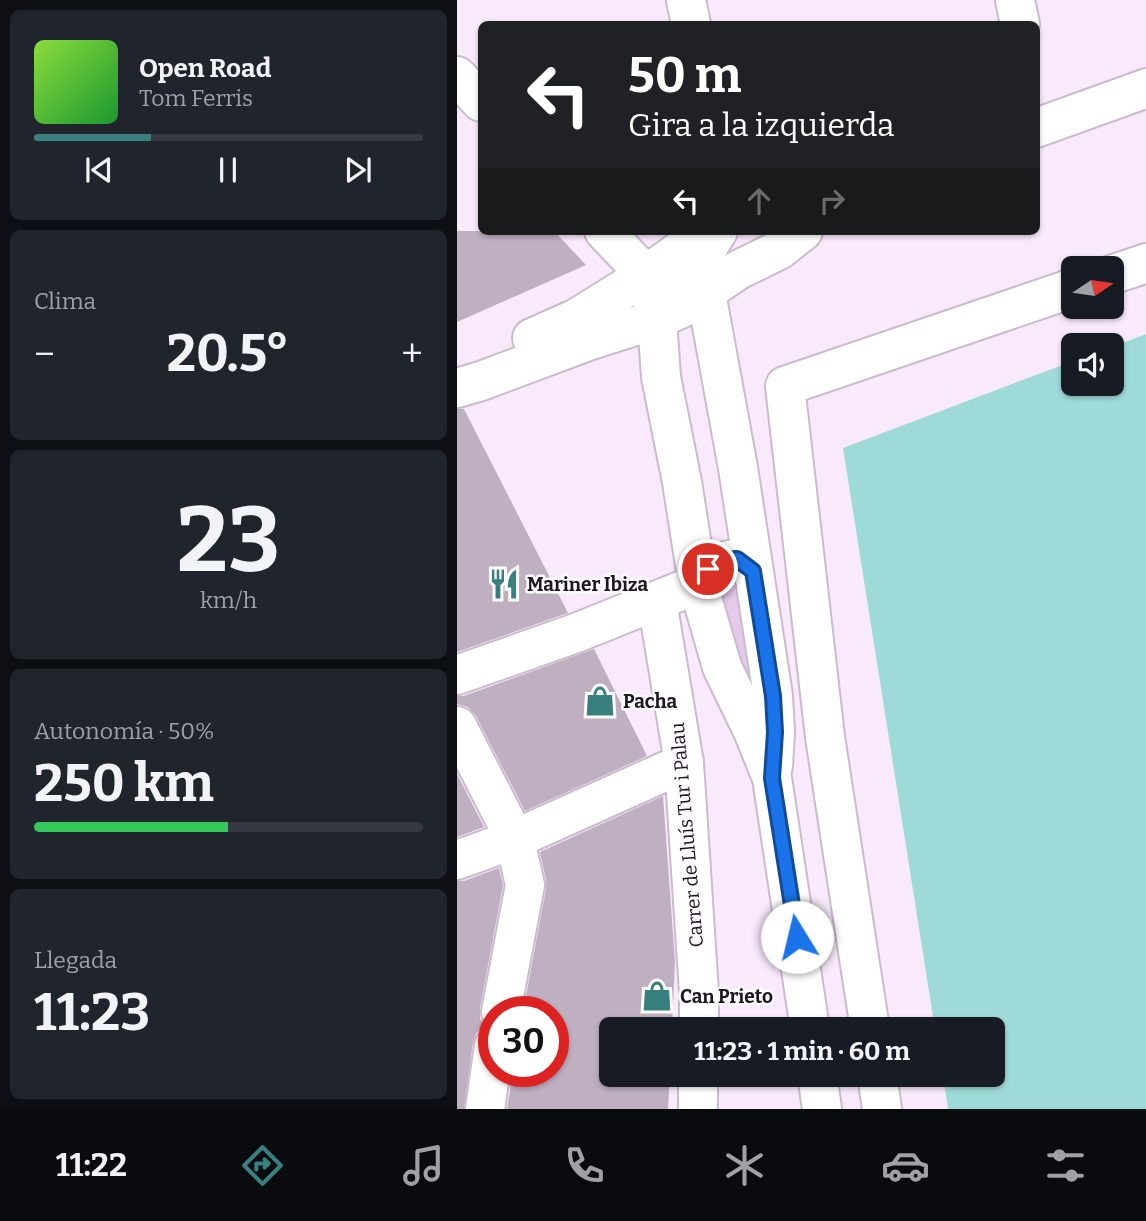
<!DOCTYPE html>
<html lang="es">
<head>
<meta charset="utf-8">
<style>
  :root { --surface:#171b24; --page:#20242c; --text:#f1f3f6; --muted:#9ea1a6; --line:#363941; --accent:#37807d }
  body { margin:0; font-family:Bitter,serif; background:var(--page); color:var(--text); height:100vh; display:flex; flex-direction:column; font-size:26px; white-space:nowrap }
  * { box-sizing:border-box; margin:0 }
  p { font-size:23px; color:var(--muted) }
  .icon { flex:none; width:38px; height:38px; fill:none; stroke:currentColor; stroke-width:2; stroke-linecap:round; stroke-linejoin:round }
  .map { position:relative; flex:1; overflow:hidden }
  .panel { display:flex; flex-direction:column; gap:10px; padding:10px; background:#0d0f14; width:457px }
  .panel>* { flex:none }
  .hud { position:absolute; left:21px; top:21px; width:562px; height:214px; border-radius:10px; box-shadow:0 2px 5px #0004; background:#202124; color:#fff; overflow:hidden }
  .needle { width:46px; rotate:77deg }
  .buttons { position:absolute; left:604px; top:256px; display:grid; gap:14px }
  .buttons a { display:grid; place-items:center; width:63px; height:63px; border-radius:10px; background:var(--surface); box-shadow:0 2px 5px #0004; font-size:35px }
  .speed { position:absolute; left:21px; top:996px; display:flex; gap:14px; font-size:35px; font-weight:700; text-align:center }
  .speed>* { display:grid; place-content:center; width:91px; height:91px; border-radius:50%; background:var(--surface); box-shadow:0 2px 5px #0004; line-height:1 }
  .speed .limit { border:10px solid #d22; background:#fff; color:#111 }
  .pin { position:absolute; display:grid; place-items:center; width:60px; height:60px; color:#fff; margin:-30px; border:4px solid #fff; border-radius:50%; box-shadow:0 2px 7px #0007 }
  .me { position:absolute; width:77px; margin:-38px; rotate:351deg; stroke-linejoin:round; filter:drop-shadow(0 0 5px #0008) }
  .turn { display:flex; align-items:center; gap:24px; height:147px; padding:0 35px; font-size:32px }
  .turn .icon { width:91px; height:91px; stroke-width:2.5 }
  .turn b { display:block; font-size:49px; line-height:60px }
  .lanes { display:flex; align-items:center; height:66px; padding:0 35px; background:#0003; justify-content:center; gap:35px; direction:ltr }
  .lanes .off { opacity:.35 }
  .big { font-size:52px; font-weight:700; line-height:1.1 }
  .panel .card { flex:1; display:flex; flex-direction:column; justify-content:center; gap:10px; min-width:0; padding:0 24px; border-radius:10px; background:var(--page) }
  .panel .dial { align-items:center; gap:0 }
  .dial b { font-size:91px; line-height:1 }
  .song { display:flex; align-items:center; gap:21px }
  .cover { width:84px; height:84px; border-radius:10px; background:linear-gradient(135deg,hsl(90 70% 55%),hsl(130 70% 35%)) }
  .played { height:7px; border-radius:4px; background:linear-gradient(90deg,var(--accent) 30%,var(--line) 30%) }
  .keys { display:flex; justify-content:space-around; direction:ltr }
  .heat { display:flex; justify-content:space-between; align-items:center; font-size:38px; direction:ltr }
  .charge { height:10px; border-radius:5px; background:linear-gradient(90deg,#34c759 50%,var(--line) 0) }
  .trip { position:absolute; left:142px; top:1017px; width:406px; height:70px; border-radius:10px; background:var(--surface); box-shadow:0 2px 5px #0004; font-weight:700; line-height:70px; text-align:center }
  .menu { display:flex; height:112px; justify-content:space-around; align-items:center; background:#090b0e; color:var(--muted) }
  .menu .icon { width:49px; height:49px }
  .menu .selected { color:var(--accent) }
  .menu b { font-size:32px; color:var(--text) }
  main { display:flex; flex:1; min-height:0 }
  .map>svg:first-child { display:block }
</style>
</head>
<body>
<main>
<section class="panel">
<div class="card">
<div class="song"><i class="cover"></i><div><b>Open Road</b><p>Tom Ferris</p></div></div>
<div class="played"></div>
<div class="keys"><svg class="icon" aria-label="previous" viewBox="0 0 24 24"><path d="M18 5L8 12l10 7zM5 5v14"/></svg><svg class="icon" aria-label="pause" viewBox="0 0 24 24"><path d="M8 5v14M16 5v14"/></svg><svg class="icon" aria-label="next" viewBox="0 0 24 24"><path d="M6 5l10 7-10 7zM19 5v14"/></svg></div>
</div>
<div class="card"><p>Clima</p>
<div class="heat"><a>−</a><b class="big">20.5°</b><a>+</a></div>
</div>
<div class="card dial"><b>23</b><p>km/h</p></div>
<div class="card"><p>Autonomía · 50%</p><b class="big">250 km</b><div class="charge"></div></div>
<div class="card"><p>Llegada</p><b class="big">11:23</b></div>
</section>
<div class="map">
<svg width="690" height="1109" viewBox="0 0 690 1109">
  <rect width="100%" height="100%" fill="#f8e9fb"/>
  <path fill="#e4c9ea" d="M 279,585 L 302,711 L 268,629 L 263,588 Z"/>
  <path fill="#9edbd8" d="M 689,334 L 689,1109 L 491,1109 L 486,1075 L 536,1074 L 536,1029 L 478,1029 L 386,448 L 616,361 L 616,383 L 654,383 L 655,347 Z"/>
  <g fill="#beafc1">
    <path d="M 0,231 L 97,231 L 129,265 L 0,322 Z"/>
    <path d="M 0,409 L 7,409 L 111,613 L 0,652 Z"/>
    <path d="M 137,649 L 190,756 L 68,811 L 19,716 L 11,707 L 0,704 L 0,696 L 7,696 Z"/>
    <path d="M 0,774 L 27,827 L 0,837 Z"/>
    <path d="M 206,796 L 218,962 L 215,1029 L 154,1029 L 154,1074 L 213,1074 L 211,1109 L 50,1109 L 56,1071 L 96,1071 L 96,1012 L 66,1012 L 89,889 L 89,880 L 83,852 Z"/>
    <path d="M 42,868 L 46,885 L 23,1008 L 23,1019 L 28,1026 L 19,1033 L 16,1042 L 7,1109 L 0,1109 L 0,881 L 7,881 Z"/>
  </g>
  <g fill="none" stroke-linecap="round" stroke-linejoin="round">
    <g stroke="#cabbcd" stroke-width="42">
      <g id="minor">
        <path d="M 229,0 L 234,24"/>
        <path d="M 558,0 L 563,24"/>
        <path d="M 0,76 L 24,102"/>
        <path d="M 579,128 L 690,88"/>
        <path d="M 147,231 L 189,275 L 195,300"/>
        <path d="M 261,231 L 234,274 L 200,319 L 204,377 L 225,482 L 241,584 L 265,667 L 296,731 L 315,778 L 353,1029"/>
        <path d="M 654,275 L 690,263"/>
        <path d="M 249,293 L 281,468 L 316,696 L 318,732 L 316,766"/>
        <path d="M 75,338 L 120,318 L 189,275 L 235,242 L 253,231"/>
        <path d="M 0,388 L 24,381 L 131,341 L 200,319 L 225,308 L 281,270 L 322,250 L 346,231"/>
        <path d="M 200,601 L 227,763 L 242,993 L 242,1029"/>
        <path d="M 0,675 L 119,633 L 241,584 C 253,567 259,561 280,559 L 296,571"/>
        <path d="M 0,726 L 58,839 L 68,885 L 44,1012"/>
        <path d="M 0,860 L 58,839 L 227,763"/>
        <path d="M 413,1029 L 368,737 L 328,386 L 616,288"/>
        <path d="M 360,1074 L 365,1109"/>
        <path d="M 420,1074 L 425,1109"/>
        <path d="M 28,1109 L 37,1046"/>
        <path d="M 241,1109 L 241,1074"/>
      </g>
    </g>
    <use href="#minor" stroke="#fff" stroke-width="38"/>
  </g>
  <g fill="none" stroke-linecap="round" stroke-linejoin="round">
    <g stroke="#114b97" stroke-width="18">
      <path id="route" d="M 251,569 L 266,560 L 280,559 L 296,571 L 316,696 L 318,732 L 315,778 L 340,937"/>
    </g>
    <use href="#route" stroke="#1a73e8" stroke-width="12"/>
  </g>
  <defs>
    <g id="restaurant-bare" transform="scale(2.415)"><path d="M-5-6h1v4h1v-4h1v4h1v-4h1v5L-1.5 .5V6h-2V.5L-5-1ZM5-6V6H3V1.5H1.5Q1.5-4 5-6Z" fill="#37807d" stroke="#fefbfe" stroke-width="2.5" paint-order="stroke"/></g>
    <g id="shop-bare" transform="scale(2.415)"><path d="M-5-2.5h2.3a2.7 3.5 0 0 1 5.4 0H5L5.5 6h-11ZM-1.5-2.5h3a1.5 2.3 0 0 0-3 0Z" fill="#37807d" stroke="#fefbfe" stroke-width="2.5" paint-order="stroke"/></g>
  </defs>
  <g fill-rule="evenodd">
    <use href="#restaurant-bare" x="47" y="584"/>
    <use href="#shop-bare" x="143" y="701"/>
    <use href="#shop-bare" x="200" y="996"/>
  </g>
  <g text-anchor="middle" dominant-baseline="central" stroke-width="5" stroke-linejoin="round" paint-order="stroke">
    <g font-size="19" font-weight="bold" fill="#1c171d" stroke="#fefbfe" text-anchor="start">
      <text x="70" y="584">Mariner Ibiza</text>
      <text x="166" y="701">Pacha</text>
      <text x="223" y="996">Can Prieto</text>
    </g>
    <g font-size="19" fill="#1c171d" stroke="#fefbfe">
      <text transform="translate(230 835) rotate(-95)">Carrer de Lluís Tur i Palau</text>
    </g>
  </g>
</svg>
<div class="buttons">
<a><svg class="needle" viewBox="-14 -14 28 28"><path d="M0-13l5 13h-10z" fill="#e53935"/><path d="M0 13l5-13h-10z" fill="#9ea1a6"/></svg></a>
<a><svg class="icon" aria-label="sound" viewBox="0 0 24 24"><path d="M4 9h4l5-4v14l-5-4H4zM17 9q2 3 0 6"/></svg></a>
</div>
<div class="speed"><div class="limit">30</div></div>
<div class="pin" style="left:251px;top:569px;background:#d93025"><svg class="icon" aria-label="arrive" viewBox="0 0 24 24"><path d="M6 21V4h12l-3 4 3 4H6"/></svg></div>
<svg class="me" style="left:340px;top:937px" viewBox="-20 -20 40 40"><circle r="19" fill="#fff"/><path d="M0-13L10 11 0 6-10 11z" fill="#1a73e8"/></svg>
<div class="trip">11:23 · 1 min · 60 m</div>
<div class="hud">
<div class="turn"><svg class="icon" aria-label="left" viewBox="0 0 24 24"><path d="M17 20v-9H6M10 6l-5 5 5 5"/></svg><div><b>50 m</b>Gira a la izquierda</div></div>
<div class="lanes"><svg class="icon" aria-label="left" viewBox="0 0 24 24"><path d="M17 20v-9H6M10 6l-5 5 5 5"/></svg><svg class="icon off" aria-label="ahead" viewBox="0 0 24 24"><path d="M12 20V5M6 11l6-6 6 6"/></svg><svg class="icon off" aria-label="right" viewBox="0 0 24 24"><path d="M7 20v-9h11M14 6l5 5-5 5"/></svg></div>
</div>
</div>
</main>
<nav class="menu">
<b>11:22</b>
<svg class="icon selected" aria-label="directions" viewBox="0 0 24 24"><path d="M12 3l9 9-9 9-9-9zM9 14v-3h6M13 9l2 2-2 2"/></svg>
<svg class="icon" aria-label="music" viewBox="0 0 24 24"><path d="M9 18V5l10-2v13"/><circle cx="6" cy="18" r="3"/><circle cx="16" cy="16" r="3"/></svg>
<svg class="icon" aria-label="phone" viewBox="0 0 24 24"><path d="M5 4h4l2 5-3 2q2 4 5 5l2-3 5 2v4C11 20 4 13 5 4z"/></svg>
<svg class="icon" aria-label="climate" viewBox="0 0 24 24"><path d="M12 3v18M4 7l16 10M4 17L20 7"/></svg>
<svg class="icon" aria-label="car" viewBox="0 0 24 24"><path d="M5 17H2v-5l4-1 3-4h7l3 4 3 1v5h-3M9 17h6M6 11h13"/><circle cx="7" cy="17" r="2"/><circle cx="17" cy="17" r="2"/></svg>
<svg class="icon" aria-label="filters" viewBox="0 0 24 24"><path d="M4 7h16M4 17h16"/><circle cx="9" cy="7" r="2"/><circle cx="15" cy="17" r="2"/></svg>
</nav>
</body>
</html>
